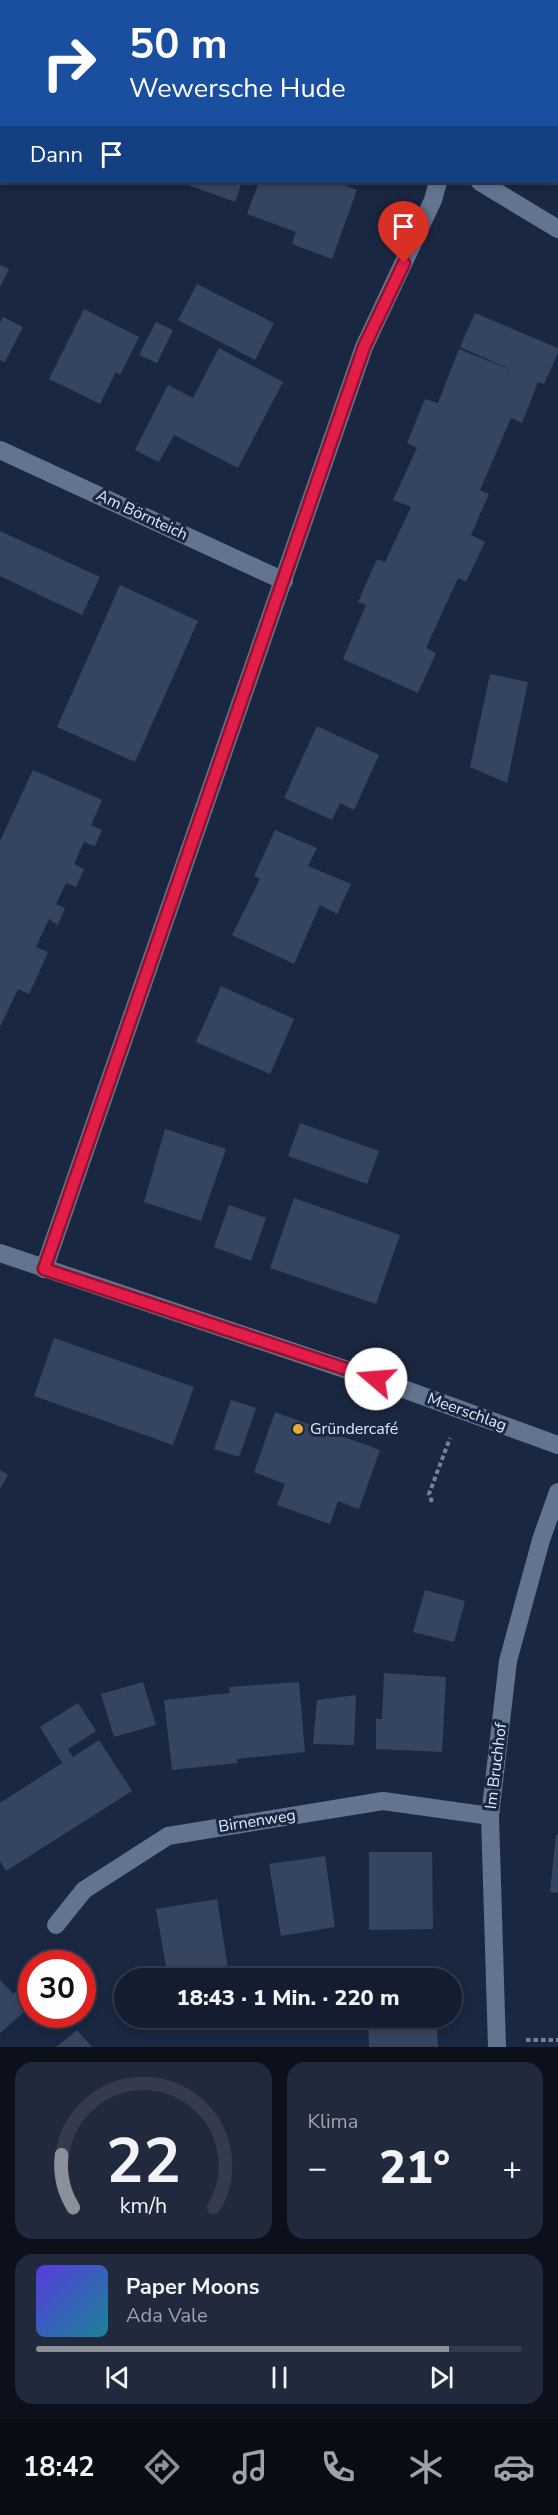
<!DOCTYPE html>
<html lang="de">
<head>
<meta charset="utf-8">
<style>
  :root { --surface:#141d30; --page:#212a3c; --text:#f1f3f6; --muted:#9da2ab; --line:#333b4c; --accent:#8c9099 }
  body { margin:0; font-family:"Nunito Sans",sans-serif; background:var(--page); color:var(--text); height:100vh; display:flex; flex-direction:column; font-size:22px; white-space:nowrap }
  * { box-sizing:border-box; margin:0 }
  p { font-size:20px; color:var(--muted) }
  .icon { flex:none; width:33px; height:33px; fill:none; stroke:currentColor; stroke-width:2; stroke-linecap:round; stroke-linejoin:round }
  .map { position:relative; height:2047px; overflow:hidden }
  .sheet { display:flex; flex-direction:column; gap:15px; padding:15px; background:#0b101a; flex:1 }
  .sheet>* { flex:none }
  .top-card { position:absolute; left:0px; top:0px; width:558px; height:183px; box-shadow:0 3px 9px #0003,0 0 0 2px var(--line); background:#1a4fa0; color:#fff; overflow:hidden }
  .speed { position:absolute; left:18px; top:1950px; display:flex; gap:12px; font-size:30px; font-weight:700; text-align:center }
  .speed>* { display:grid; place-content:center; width:78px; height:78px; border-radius:50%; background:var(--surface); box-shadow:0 3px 9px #0003,0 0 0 2px var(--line); line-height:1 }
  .speed .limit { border:9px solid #d22; background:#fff; color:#111 }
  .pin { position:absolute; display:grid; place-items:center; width:51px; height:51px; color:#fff; margin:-62px -26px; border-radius:50% 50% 50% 0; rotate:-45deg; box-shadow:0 0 6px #0007 }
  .pin .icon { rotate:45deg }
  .me { position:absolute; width:66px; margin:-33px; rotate:288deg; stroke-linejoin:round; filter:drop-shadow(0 0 4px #0008) }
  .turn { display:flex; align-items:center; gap:21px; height:126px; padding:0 30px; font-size:27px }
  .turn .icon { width:78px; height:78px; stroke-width:2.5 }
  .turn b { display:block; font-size:42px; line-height:51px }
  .then { display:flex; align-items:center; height:57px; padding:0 30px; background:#0003; gap:12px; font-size:22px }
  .big { font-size:45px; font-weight:800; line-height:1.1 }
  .sheet .tile { flex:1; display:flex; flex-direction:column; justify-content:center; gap:9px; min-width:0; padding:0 21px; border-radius:18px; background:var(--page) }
  .sheet .dial { align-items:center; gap:0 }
  .dial svg { height:156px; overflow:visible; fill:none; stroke:var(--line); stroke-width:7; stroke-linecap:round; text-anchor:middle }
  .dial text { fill:var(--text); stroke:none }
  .song { display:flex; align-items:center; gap:18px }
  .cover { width:72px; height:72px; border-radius:9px; background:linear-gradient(135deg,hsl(250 70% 55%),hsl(190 70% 35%)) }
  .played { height:6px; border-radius:3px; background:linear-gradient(90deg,var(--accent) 85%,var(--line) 85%) }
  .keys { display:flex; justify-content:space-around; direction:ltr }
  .heat { display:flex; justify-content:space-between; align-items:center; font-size:33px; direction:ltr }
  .sheet .tiles { flex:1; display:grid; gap:15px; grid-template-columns:1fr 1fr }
  .tile:last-child { grid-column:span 2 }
  .trip { position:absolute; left:114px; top:1968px; width:348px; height:60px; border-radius:30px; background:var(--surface); box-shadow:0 3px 9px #0003,0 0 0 2px var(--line); font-weight:800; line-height:60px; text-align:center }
  .dock { display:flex; height:96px; justify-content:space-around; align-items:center; background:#080c13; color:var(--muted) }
  .dock .icon { width:42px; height:42px }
  .dock .active { color:var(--accent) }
  .dock b { font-size:27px; color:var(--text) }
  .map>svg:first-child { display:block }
</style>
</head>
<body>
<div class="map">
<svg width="558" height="2047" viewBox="0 0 558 2047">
  <rect width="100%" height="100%" fill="#1a2740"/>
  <g fill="#36455f">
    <path d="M 180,182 L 242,182 L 235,202 Z"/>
    <path d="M 259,182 L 336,182 L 357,190 L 332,259 L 292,244 L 296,232 L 247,214 Z"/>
    <path d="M 0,265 L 9,269 L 0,287 Z"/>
    <path d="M 197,284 L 274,323 L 255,360 L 178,320 Z"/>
    <path d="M 84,309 L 139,337 L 120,375 L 116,372 L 100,404 L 49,379 Z"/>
    <path d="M 475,313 L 558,348 L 558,353 L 544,384 L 538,382 L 522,423 L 511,418 L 480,490 L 489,494 L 471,535 L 485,542 L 466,582 L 458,578 L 426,648 L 436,653 L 418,693 L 343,659 L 366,605 L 358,602 L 377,559 L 385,562 L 411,507 L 393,500 L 417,448 L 407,443 L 425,399 L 438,403 L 459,349 L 514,371 L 460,347 Z"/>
    <path d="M 3,317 L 23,327 L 5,362 L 0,360 L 0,323 Z"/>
    <path d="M 156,322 L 173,330 L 157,363 L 139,355 Z"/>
    <path d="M 219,348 L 283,382 L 238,468 L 174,435 L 159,462 L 135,450 L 168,385 L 193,398 Z"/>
    <path d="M 0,531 L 100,577 L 82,615 L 0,576 Z"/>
    <path d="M 120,585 L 198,621 L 135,762 L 57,727 Z"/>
    <path d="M 490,674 L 528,682 L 507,783 L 470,767 Z"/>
    <path d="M 317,726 L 379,755 L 354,810 L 340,803 L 332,820 L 284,798 Z"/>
    <path d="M 33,770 L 102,800 L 91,825 L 102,830 L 95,846 L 84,842 L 74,864 L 84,869 L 76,887 L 66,883 L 56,904 L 65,908 L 58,925 L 49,919 L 36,947 L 48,952 L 41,968 L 29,994 L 18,989 L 0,1027 L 0,841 Z"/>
    <path d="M 275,830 L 317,848 L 308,866 L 351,884 L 337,914 L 320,905 L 294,964 L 232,935 L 260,879 L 254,876 Z"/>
    <path d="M 221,986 L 294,1019 L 270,1074 L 196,1042 Z"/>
    <path d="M 300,1123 L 379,1151 L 367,1184 L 288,1156 Z"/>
    <path d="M 165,1129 L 226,1149 L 201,1221 L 144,1202 Z"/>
    <path d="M 294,1198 L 400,1235 L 376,1304 L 270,1268 Z"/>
    <path d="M 229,1205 L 266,1218 L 251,1261 L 214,1247 Z"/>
    <path d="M 54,1338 L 194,1387 L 173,1445 L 34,1396 Z"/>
    <path d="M 231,1400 L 256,1408 L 239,1457 L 214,1449 Z"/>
    <path d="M 275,1412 L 380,1450 L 359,1509 L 338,1501 L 330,1524 L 277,1505 L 285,1484 L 254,1472 Z"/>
    <path d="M 0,1470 L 8,1475 L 0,1489 Z"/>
    <path d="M 425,1590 L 465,1601 L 454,1642 L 413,1632 Z"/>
    <path d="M 384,1673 L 446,1677 L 442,1752 L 376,1749 L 376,1719 L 382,1719 Z"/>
    <path d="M 143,1682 L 156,1725 L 114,1737 L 101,1694 Z"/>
    <path d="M 299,1682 L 305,1752 L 237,1759 L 237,1763 L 172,1770 L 164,1700 L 230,1693 L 229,1687 Z"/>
    <path d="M 356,1695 L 354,1745 L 313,1744 L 317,1700 Z"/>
    <path d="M 78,1703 L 96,1731 L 68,1749 L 73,1757 L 99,1740 L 132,1791 L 6,1871 L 0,1861 L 0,1803 L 62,1763 L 40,1727 Z"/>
    <path d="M 556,1835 L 558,1835 L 558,1893 L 550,1892 Z"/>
    <path d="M 369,1852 L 432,1852 L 433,1929 L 369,1930 Z"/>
    <path d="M 325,1856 L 335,1927 L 281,1936 L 269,1864 Z"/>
    <path d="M 217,1899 L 229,1975 L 207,1978 L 168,1978 L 156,1909 Z"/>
    <path d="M 0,1980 L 13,1994 L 22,1987 L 32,1997 L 32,2005 L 0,2033 Z"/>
    <path d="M 368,2018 L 436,2018 L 438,2047 L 369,2047 Z"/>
    <path d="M 77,2030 L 92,2047 L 56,2047 Z"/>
  </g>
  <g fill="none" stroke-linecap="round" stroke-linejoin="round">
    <g stroke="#768195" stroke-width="4" stroke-dasharray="4.5 3" stroke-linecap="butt">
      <path d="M 432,1502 L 429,1494 L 450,1438"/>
      <path d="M 526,2040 L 558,2040"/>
    </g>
    <g stroke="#637490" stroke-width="18">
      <path d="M 181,0 L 184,2"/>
      <path d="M 520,2 L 521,0"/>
      <path d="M 480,182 L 558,229"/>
      <path d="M 0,450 L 284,581"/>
      <path d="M 0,1253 L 398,1387 L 558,1445"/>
      <path d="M 44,1269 L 364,347 L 433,200 L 438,182"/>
      <path d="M 56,1925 L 84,1890 L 168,1836 L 383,1801 L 490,1816"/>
      <path d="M 497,2047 L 490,1816 L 508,1661 L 541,1540 L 558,1492"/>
    </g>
  </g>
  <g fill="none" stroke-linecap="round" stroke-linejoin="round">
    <g stroke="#92132f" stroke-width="15">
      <path id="route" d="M 376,1379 L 44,1269 L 364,347 L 404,263"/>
    </g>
    <use href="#route" stroke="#e11d48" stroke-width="10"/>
  </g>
  <circle fill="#e5ad35" stroke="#1a2740" stroke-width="2" cx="298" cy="1429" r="6"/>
  <g text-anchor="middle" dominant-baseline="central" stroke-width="6" stroke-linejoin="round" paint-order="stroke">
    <g font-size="16" fill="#dfe8f8" stroke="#1a2740">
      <text transform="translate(142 515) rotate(25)">Am Börnteich</text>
      <text transform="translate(467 1412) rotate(20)">Meerschlag</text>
      <text transform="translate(496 1766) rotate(-83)">Im Bruchhof</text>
      <text transform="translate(257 1821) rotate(-9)">Birnenweg</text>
    </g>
    <g font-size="16" fill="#dfe8f8" stroke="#1a2740" text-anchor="start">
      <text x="310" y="1429">Gründercafé</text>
    </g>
  </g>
</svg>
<div class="speed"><div class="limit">30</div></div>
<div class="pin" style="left:404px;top:263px;background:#d93025"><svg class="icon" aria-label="arrive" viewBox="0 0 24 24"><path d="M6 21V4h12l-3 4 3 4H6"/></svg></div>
<svg class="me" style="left:376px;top:1379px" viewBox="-20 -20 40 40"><circle r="19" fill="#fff"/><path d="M0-13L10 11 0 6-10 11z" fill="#e11d48"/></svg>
<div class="trip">18:43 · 1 Min. · 220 m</div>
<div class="top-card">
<div class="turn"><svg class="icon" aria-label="right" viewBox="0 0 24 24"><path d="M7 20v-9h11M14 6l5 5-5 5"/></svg><div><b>50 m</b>Wewersche Hude</div></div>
<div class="then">Dann<svg class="icon" aria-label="arrive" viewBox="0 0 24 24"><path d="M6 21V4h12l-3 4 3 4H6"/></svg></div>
</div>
</div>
<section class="sheet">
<div class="tiles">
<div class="tile dial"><svg viewBox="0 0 100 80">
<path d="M14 69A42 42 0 1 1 86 69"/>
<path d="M14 69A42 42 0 0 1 8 42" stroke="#8c9099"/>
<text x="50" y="56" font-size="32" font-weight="700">22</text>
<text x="50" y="72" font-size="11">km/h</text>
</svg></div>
<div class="tile"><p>Klima</p>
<div class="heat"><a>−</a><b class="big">21°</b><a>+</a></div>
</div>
<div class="tile">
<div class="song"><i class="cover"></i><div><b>Paper Moons</b><p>Ada Vale</p></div></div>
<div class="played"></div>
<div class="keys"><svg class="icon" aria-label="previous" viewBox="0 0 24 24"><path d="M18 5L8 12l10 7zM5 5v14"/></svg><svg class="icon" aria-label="pause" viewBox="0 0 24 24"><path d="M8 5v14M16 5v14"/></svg><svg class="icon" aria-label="next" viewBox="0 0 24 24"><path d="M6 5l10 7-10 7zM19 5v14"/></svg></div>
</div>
</div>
</section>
<nav class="dock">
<b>18:42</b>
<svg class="icon active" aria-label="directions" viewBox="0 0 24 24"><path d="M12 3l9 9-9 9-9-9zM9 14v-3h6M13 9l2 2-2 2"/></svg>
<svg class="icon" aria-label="music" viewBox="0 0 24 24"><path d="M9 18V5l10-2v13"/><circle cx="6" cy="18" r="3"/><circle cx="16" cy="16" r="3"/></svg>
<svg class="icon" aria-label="phone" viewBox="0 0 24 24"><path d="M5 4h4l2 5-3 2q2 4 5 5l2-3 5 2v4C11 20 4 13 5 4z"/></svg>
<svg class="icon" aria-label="climate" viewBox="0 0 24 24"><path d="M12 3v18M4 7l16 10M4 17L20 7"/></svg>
<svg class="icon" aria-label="car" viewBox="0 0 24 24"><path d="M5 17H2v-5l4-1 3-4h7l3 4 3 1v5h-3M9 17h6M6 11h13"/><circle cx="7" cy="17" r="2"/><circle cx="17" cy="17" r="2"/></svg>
</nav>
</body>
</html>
